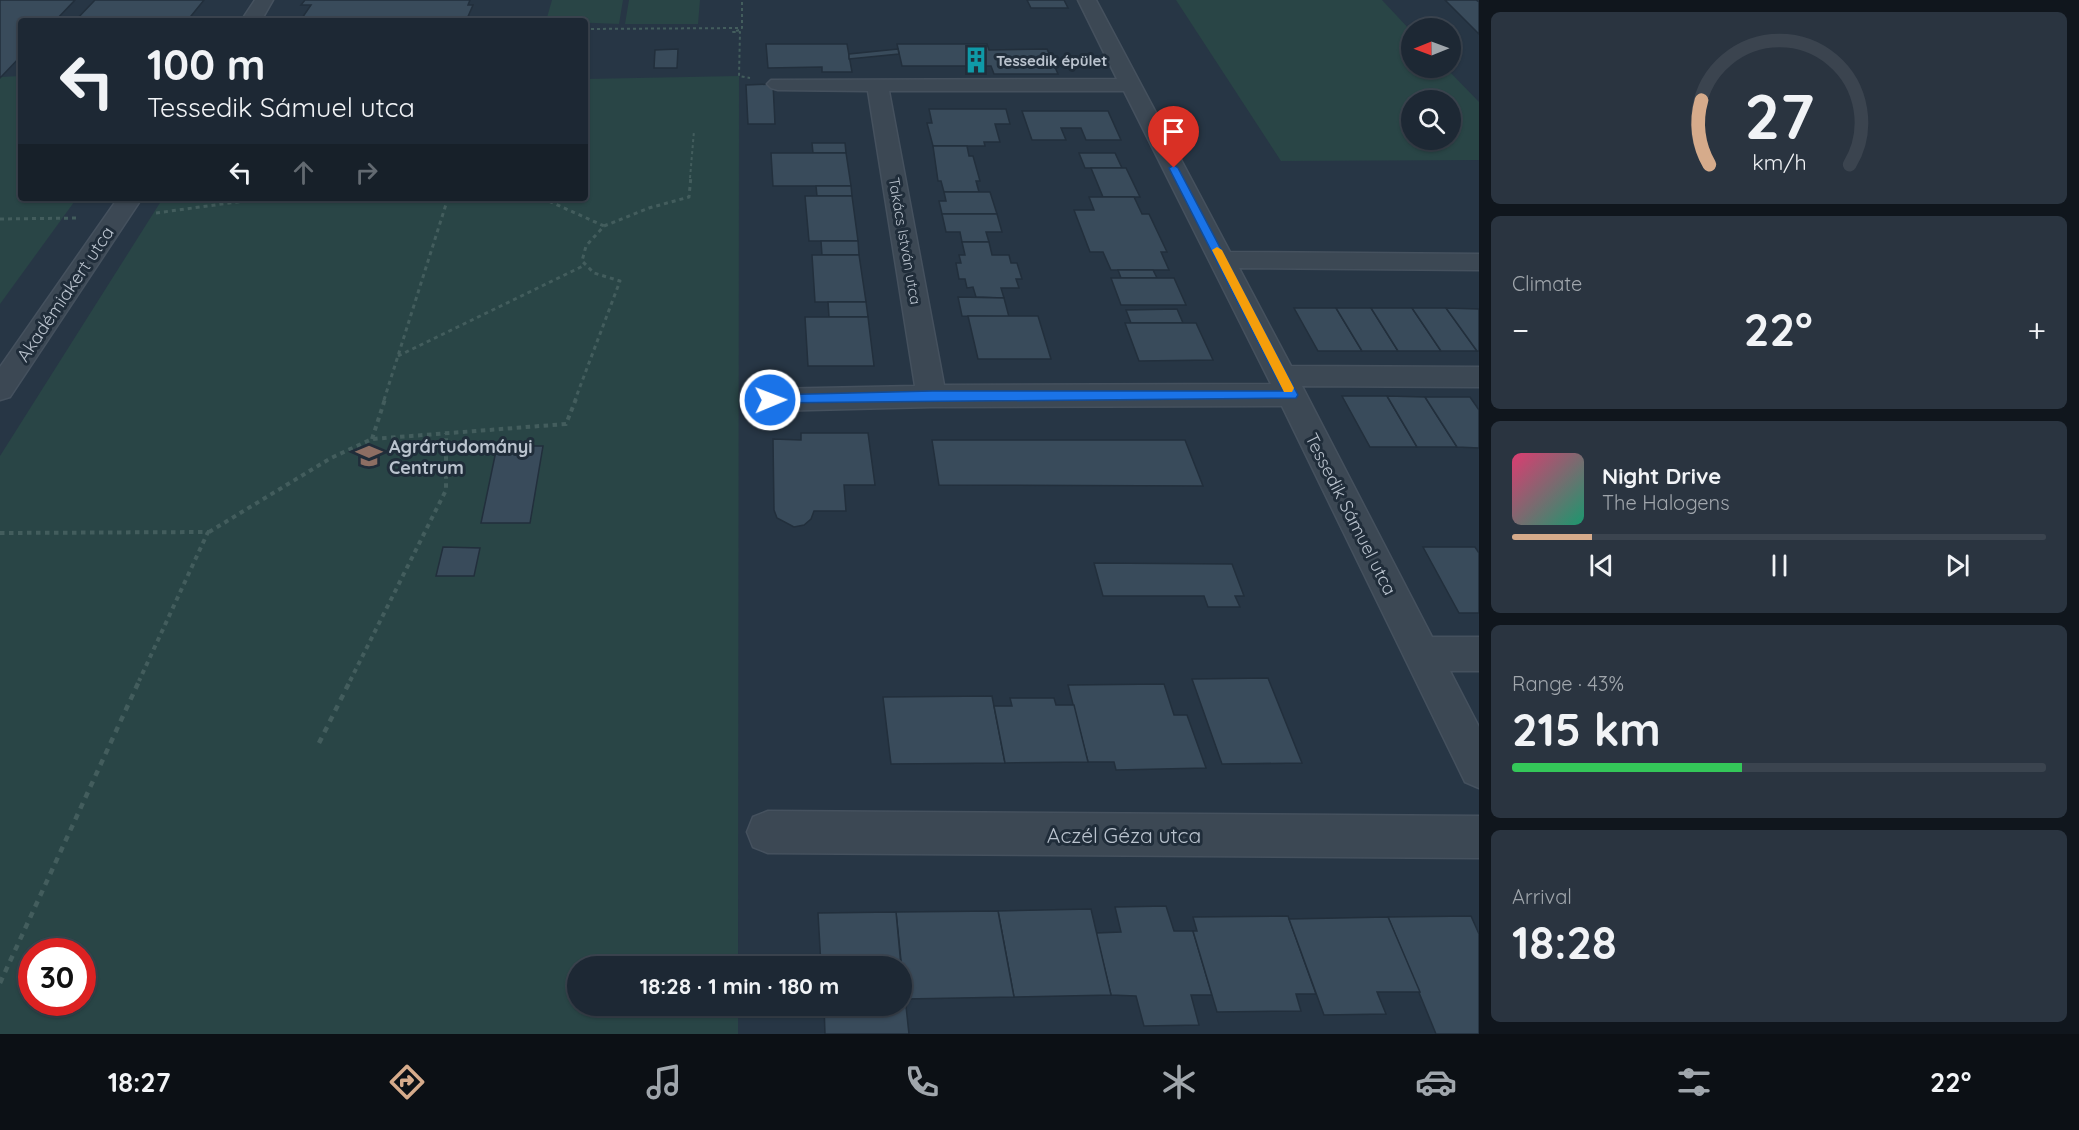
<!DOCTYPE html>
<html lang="en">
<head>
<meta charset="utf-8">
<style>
  :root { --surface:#1d2834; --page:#2a3440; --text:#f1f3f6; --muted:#a0a6ac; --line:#3b444f; --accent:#d6ab8b }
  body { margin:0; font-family:Quicksand,sans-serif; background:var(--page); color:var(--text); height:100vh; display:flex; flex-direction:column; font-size:22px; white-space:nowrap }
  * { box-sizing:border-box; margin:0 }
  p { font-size:20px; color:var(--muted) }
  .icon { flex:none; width:33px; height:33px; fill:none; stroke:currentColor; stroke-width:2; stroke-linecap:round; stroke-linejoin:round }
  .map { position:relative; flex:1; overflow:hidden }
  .panel { display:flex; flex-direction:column; gap:12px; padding:12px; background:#10161d; width:600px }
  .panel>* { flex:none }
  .guide { position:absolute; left:18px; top:18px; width:570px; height:183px; border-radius:6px; box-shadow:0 2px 4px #0004,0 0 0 2px var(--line); background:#1d2834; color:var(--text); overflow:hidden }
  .needle { width:39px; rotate:269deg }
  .tools { position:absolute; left:1401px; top:18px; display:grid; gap:12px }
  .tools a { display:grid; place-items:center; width:60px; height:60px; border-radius:50%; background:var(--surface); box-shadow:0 2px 4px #0004,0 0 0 2px var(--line); font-size:30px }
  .speed { position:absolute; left:18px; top:938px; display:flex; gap:12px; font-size:30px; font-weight:700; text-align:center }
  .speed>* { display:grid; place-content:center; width:78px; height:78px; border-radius:50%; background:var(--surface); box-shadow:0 2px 4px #0004,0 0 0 2px var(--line); line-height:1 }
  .speed .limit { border:9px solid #d22; background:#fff; color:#111 }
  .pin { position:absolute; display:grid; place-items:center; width:51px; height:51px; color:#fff; margin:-62px -26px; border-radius:50% 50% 50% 0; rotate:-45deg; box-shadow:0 0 6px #0007 }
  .pin .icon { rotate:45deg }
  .me { position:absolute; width:66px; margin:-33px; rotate:89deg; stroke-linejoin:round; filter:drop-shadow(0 0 4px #0008) }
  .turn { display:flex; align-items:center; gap:21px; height:126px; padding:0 30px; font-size:27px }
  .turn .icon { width:78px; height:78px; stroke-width:2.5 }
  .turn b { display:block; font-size:42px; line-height:51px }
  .lanes { display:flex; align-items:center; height:57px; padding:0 30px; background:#0003; justify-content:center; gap:30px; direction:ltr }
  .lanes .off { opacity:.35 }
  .big { font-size:45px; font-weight:700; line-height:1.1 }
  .panel .widget { flex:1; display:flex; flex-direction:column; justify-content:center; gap:9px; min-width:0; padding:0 21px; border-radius:9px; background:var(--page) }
  .panel .dial { align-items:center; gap:0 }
  .dial svg { height:156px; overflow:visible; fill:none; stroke:var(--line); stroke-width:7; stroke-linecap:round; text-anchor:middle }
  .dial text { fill:var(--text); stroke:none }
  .song { display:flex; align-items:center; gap:18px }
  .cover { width:72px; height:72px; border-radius:9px; background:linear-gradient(135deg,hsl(340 70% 55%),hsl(160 70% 35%)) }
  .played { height:6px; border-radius:3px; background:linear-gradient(90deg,var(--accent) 15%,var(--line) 15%) }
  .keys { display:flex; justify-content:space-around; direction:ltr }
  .heat { display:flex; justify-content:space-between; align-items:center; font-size:33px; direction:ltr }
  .charge { height:9px; border-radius:4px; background:linear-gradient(90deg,#34c759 43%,var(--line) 0) }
  .trip { position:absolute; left:567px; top:956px; width:345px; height:60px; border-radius:30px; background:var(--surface); box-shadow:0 2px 4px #0004,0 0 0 2px var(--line); font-weight:700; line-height:60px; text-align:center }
  .tab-bar { display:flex; height:96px; justify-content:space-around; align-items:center; background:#0c1015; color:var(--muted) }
  .tab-bar .icon { width:42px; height:42px }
  .tab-bar .on { color:var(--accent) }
  .tab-bar b { font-size:27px; color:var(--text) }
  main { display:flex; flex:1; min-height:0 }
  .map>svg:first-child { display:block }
</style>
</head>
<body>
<main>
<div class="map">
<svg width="1479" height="1034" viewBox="0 0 1479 1034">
  <rect width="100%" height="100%" fill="#273645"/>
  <g fill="#294546" fill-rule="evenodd">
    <path d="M 552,0 L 623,0 L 619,24 L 546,21 Z"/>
    <path d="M 629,0 L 700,0 L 698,24 L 625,24 Z"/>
    <path d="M 1176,0 L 1382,0 L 1411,31 L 1412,68 L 1446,68 L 1479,102 L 1479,160 L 1281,161 ZM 1412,100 L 1450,100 L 1450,140 L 1412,140 Z"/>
    <path d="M 21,76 L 21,198 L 77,198 L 0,304 L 0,77 Z"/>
    <path d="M 739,76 L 738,966 L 578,966 L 578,1005 L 738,1005 L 738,1034 L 0,1034 L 0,456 L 163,198 L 585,198 L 585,79 ZM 32,951 L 82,951 L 82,1002 L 32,1002 Z"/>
  </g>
  <g fill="#394b5b" stroke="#222f3c" stroke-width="1.5">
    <path d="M 0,0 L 75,0 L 55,21 L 21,21 L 21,56 L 0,78 Z"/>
    <path d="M 95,0 L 204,0 L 187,21 L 75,21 Z"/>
    <path d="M 305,0 L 470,0 L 468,5 L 473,5 L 466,21 L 300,21 L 311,5 L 301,5 Z"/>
    <path d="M 1027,0 L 1064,0 L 1068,8 L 1031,8 Z"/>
    <path d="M 1445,0 L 1476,0 L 1479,2 L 1479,34 Z"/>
    <path d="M 766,44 L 847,44 L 852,72 L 822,72 L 822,67 L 768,68 Z"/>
    <path d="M 897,44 L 987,44 L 989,50 L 1047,49 L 1058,74 L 994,74 L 991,66 L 902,66 Z"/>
    <path d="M 678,49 L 677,68 L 654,68 L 655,50 Z"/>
    <path d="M 898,49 L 899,54 L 849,59 L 849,54 Z"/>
    <path d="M 773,84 L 775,124 L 748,124 L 746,85 Z"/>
    <path d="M 929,109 L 1006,109 L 1010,124 L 995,124 L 1000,142 L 984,142 L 985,146 L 933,146 L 927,123 L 932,123 Z"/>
    <path d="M 1022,111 L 1108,111 L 1121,140 L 1086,140 L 1081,128 L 1061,128 L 1066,140 L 1032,140 Z"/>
    <path d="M 812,143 L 845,143 L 846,153 L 813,153 Z"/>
    <path d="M 933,146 L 967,146 L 969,156 L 973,156 L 980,181 L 976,181 L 979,192 L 944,192 L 941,181 L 938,181 Z"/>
    <path d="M 771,153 L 846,153 L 851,186 L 773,186 Z"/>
    <path d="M 1079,153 L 1115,153 L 1122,168 L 1085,168 Z"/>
    <path d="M 1091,168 L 1126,168 L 1140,197 L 1103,197 Z"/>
    <path d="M 816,186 L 851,186 L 852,196 L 817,196 Z"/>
    <path d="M 944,192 L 990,192 L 997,214 L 942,214 L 939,201 L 946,201 Z"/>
    <path d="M 805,196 L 852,196 L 858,241 L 809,241 Z"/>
    <path d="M 1089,197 L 1134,197 L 1142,214 L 1149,214 L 1167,252 L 1161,252 L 1169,270 L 1111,270 L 1103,252 L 1090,252 L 1074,210 L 1094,210 Z"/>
    <path d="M 942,214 L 997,214 L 1002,232 L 986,232 L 989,242 L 962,242 L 960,232 L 946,232 Z"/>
    <path d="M 821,241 L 858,241 L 859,255 L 822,255 Z"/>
    <path d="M 962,242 L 989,242 L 992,255 L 1009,255 L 1011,263 L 1017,263 L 1022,279 L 1016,279 L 1019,288 L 1001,288 L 1004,298 L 976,297 L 973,287 L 967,288 L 965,279 L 959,279 L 956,263 L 961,263 L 959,255 L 965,255 Z"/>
    <path d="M 812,255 L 859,255 L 866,302 L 815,302 Z"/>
    <path d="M 1118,270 L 1153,270 L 1157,278 L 1121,278 Z"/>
    <path d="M 1111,278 L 1174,278 L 1186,305 L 1121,305 Z"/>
    <path d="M 958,297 L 1004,298 L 1009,317 L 962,316 Z"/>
    <path d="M 828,302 L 866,302 L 868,317 L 829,317 Z"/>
    <path d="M 1294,308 L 1336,308 L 1362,351 L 1318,351 Z"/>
    <path d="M 1336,308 L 1371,308 L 1398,351 L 1362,351 Z"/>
    <path d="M 1371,308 L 1412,308 L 1441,351 L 1398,351 Z"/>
    <path d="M 1412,308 L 1446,308 L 1477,351 L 1441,351 Z"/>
    <path d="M 1446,308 L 1479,309 L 1479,351 L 1477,351 Z"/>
    <path d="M 1177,309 L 1183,323 L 1131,323 L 1126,310 Z"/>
    <path d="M 968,316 L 1038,316 L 1051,359 L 978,359 Z"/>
    <path d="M 805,317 L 868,317 L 874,366 L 808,366 Z"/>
    <path d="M 1125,323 L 1196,323 L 1213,360 L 1139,361 Z"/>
    <path d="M 1342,396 L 1387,396 L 1417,447 L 1370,447 Z"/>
    <path d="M 1387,396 L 1425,397 L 1457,447 L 1417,447 Z"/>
    <path d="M 1425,397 L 1470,397 L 1479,410 L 1479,448 L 1457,447 Z"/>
    <path d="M 801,433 L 868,433 L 875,485 L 844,485 L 846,511 L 814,511 L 811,519 L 804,525 L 794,527 L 777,518 L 774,510 L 773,439 L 801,440 Z"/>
    <path d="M 932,440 L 1185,440 L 1203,486 L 939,485 Z"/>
    <path d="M 497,446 L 543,446 L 530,523 L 481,523 Z"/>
    <path d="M 443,547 L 480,548 L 474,576 L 436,576 Z"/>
    <path d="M 1423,547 L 1475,547 L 1479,553 L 1479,613 L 1459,613 Z"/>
    <path d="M 1094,563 L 1232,564 L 1244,596 L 1235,596 L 1240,607 L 1208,607 L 1204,596 L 1103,596 Z"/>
    <path d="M 1268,678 L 1302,763 L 1222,764 L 1192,679 Z"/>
    <path d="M 1164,684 L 1174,715 L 1187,715 L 1206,768 L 1116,770 L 1114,762 L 1088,762 L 1068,685 Z"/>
    <path d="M 992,696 L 1005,763 L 891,764 L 883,697 Z"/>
    <path d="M 1010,698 L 1054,698 L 1056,705 L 1074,705 L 1088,762 L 1005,763 L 994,706 L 1012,706 Z"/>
    <path d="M 1166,906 L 1174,931 L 1193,931 L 1212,995 L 1191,995 L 1199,1025 L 1144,1026 L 1136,996 L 1111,995 L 1096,933 L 1121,932 L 1115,907 Z"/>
    <path d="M 1091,909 L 1111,995 L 1014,997 L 998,911 Z"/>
    <path d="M 998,911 L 1014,997 L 905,999 L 896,912 Z"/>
    <path d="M 896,912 L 901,966 L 821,966 L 818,913 Z"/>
    <path d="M 1288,916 L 1316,994 L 1296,994 L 1301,1011 L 1217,1012 L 1193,931 L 1197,931 L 1193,917 Z"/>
    <path d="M 1471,916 L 1479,934 L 1479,1034 L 1436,1034 L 1388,917 Z"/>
    <path d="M 1388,917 L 1420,992 L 1377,992 L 1386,1014 L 1324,1015 L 1289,919 Z"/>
    <path d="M 902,969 L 909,1034 L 825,1034 L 824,1005 L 902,1005 Z"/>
  </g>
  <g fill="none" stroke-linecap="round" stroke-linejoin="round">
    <g stroke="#45515e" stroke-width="3">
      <g id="minor">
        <path d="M 255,0 L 273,0 L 261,21 L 241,21 Z"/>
        <path d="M 1078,0 L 1096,0 L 1230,252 L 1479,254 L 1479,270 L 1239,268 L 1291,366 L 1479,367 L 1479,387 L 1302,386 L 1432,637 L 1479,637 L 1479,671 L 1450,671 L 1479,727 L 1479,788 L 1465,782 L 1282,406 L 931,407 L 770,411 L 759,408 L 755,400 L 759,392 L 770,389 L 915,386 L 868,91 L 778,90 L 771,88 L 767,84 L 771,80 L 1117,79 ZM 889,91 L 1124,91 L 1271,384 L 944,385 Z"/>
        <path d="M 118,198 L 142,198 L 10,397 L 0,400 L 0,367 Z"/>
        <path d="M 768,811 L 1479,816 L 1479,858 L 768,853 L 753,847 L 747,832 L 753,817 Z"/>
      </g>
    </g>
    <g stroke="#435d5d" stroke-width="2" stroke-dasharray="3 3" stroke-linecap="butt">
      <path d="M 585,29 L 742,28 L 742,0"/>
      <path d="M 739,30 L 733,32 L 740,32 L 739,76 L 750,78"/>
      <path d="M 690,178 L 694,131"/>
    </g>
    <g stroke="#435d5d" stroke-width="3" stroke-dasharray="4 4" stroke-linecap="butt">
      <path d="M 542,198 L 604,226 L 586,246 L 582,261 L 594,273 L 620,281 L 575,400"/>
      <path d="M 156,213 L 266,198"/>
      <path d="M 0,219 L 80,218"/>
      <path d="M 604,226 L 649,208 L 689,197 L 691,176"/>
      <path d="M 398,356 L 585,265"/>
      <path d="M 384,400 L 448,198"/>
    </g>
    <g stroke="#435d5d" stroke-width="4" stroke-dasharray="4.5 4.5" stroke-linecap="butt">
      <path d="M 372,439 L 385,399"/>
      <path d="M 209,532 L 331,458 L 372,439 L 566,424 L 576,399"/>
      <path d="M 0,533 L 208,532 L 139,681"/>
      <path d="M 350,681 L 446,490 L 446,433"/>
    </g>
    <g stroke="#435d5d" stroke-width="4.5" stroke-dasharray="6 6" stroke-linecap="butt">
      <path d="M 319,743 L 351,679"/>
      <path d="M 0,983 L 140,679"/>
    </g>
    <use href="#minor" fill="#3c4854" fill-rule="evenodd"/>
  </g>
  <path fill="#1a73e8" stroke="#114b97" stroke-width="1.5" d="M 1174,165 L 1178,168 L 1298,395 L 1296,398 L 766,403 L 766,396 L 770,395 L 932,391 L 1283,391 L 1169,168 Z"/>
  <path fill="#f59e0b" d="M 1217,247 L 1222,250 L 1294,388 L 1292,392 L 1284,392 L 1282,388 L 1212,250 Z"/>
  <defs>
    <g id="building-bare" transform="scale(2.07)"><path d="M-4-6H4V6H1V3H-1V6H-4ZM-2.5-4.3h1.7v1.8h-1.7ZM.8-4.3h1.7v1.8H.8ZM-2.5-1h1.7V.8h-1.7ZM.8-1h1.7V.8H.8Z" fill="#0f9aa8" stroke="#202d3a" stroke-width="2.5" paint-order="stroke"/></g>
    <g id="university-bare" transform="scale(2.07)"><path d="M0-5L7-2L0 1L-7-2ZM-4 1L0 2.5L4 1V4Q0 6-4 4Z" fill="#8d6e63" stroke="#202d3a" stroke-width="2.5" paint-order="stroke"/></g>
  </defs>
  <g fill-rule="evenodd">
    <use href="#building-bare" x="976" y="60"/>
    <use href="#university-bare" x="369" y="456"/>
  </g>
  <g text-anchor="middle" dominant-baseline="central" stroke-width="6" stroke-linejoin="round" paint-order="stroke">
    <g font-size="15" font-weight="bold" fill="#bac3ce" stroke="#202d3a" text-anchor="start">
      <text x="996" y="60">Tessedik épület</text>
    </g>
    <g font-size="15" fill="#bac3ce" stroke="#202d3a">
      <text transform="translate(905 241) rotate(80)">Takács István utca</text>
    </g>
    <g font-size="18" fill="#bac3ce" stroke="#202d3a">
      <text transform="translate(65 294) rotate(-56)">Akadémiakert utca</text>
      <text transform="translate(1351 514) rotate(63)">Tessedik Sámuel utca</text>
    </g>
    <g font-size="18" font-weight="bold" fill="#bac3ce" stroke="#202d3a" text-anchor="start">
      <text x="389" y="446">Agrártudományi<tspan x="389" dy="21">Centrum</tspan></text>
    </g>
    <g font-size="21" fill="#bac3ce" stroke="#202d3a">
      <text x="1124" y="835">Aczél Géza utca</text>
    </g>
  </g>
</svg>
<div class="tools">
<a><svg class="needle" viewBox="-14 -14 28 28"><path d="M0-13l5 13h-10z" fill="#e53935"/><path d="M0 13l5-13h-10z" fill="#a0a6ac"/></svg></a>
<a><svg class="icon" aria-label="search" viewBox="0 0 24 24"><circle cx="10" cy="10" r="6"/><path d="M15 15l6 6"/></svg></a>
</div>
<div class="speed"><div class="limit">30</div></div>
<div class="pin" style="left:1174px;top:168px;background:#d93025"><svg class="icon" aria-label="arrive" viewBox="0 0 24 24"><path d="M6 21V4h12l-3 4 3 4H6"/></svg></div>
<svg class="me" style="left:770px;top:400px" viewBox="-20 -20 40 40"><circle r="17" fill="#1a73e8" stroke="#fff" stroke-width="3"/><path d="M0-11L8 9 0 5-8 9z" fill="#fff"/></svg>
<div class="trip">18:28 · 1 min · 180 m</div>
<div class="guide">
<div class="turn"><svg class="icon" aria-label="left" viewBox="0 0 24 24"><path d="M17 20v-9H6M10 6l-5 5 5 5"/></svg><div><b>100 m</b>Tessedik Sámuel utca</div></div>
<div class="lanes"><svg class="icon" aria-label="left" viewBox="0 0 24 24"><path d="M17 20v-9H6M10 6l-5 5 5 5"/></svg><svg class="icon off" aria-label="ahead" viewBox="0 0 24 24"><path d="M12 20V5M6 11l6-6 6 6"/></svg><svg class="icon off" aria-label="right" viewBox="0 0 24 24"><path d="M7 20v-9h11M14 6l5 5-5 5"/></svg></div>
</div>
</div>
<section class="panel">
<div class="widget dial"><svg viewBox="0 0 100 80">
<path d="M14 69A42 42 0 1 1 86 69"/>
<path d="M14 69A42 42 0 0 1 10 36" stroke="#d6ab8b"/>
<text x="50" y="56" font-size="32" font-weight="700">27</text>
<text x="50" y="72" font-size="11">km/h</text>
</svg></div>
<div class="widget"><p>Climate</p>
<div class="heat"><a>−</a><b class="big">22°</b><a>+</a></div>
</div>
<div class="widget">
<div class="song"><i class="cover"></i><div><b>Night Drive</b><p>The Halogens</p></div></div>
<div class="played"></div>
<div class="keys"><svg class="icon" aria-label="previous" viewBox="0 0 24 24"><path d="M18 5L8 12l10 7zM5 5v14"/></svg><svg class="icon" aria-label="pause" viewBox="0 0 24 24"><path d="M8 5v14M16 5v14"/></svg><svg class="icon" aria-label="next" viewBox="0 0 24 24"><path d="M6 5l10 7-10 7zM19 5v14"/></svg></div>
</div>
<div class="widget"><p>Range · 43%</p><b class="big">215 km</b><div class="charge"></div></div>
<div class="widget"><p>Arrival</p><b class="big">18:28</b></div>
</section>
</main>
<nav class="tab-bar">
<b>18:27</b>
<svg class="icon on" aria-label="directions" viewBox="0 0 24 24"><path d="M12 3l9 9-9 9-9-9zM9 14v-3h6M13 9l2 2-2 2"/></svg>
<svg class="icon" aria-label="music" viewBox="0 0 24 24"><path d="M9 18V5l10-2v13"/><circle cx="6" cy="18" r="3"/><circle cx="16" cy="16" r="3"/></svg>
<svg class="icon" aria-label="phone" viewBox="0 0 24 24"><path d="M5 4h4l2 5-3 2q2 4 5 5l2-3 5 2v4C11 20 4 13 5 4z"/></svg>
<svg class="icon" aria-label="climate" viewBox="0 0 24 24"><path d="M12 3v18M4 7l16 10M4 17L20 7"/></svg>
<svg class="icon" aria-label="car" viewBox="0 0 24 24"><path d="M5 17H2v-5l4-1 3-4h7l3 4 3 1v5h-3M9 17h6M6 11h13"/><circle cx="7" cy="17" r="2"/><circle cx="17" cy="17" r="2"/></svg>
<svg class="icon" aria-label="filters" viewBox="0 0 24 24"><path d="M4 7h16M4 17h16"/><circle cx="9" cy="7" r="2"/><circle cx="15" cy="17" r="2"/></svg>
<b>22°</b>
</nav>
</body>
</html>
